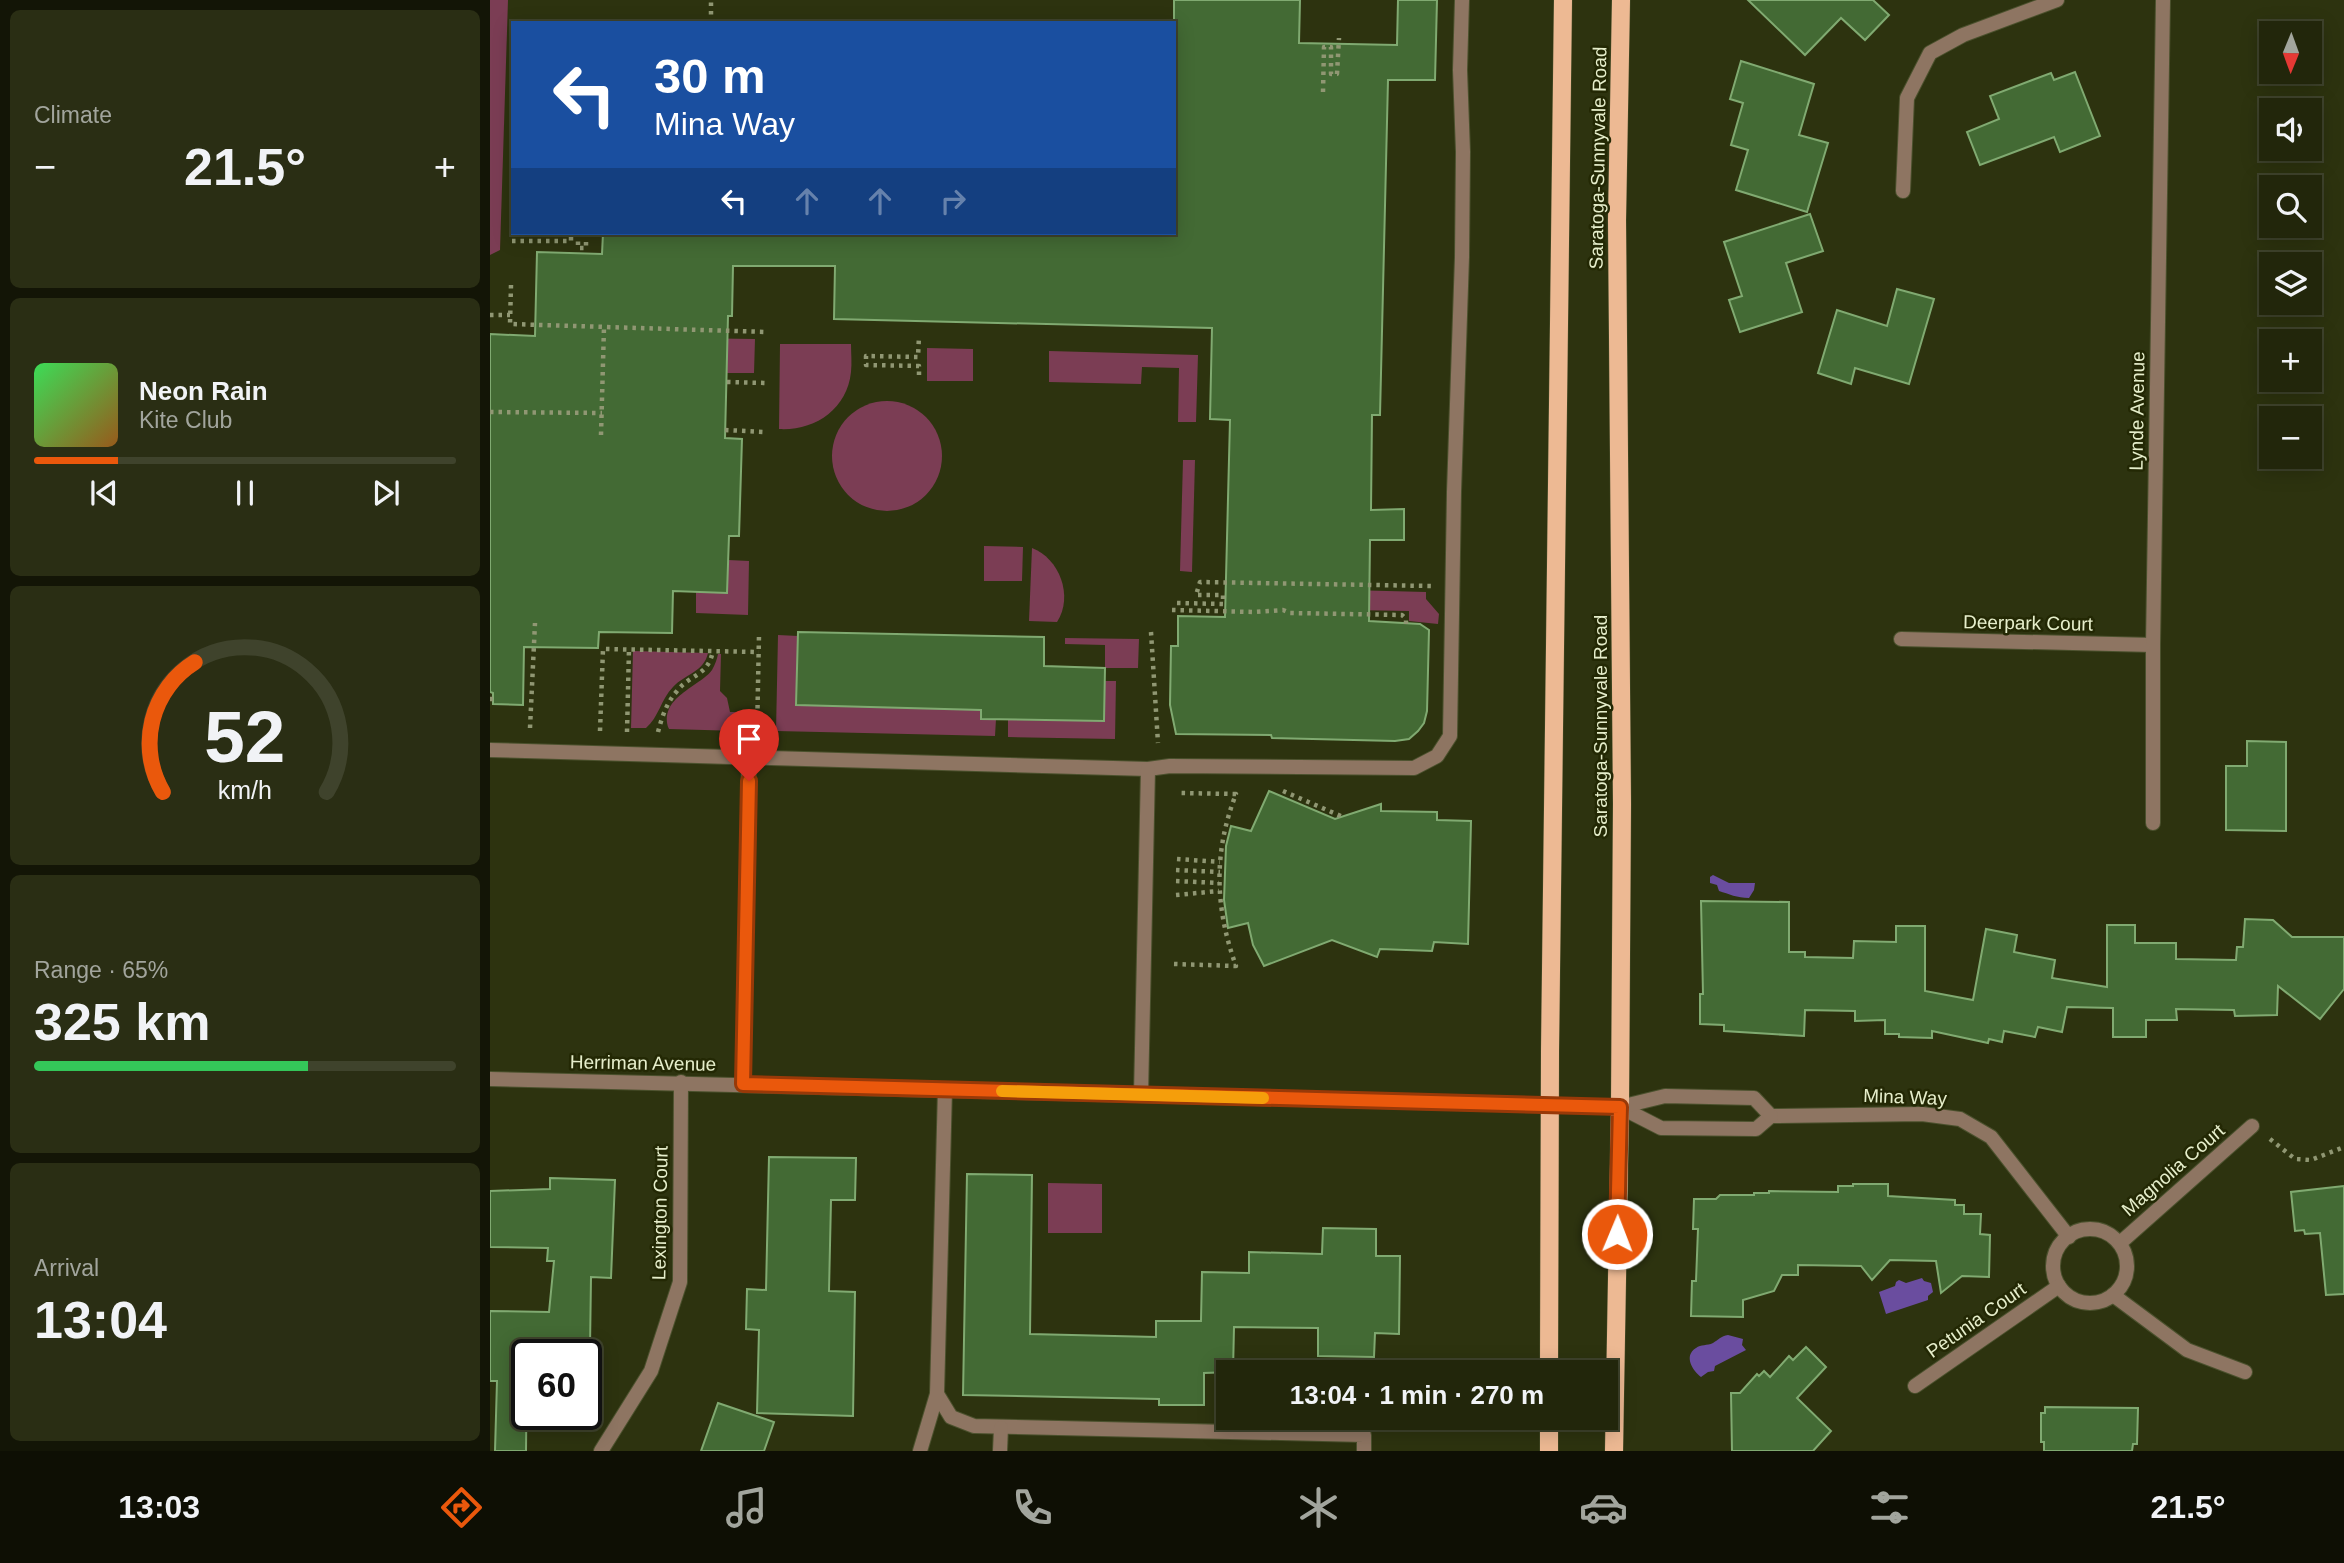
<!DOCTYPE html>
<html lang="en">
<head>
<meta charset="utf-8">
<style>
  :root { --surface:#22260b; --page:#2a2e14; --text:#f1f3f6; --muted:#a2a59d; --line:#3f432c; --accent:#ea580c }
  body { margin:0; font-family:Arial,sans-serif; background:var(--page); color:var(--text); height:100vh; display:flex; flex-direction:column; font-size:26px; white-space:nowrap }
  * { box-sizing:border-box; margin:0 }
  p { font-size:23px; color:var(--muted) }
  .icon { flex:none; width:38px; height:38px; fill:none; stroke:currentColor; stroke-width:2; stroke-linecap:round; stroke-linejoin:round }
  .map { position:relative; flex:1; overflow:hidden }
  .sheet { display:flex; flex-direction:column; gap:10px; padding:10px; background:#131506; width:490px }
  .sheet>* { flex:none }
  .banner { position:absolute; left:21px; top:21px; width:665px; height:214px; border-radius:0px; box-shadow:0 4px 18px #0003,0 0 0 2px var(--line); background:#1a4fa0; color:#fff; overflow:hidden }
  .needle { width:46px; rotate:181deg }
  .fabs { position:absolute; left:1769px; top:21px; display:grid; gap:14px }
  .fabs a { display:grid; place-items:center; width:63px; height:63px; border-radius:0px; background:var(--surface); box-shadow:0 4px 18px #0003,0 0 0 2px var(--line); font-size:35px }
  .speed { position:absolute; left:21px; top:1339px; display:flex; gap:14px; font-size:35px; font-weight:700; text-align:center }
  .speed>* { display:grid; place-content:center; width:91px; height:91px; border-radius:50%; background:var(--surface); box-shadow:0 4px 18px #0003,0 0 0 2px var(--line); line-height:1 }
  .speed .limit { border:4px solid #111; border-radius:10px; background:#fff; color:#111 }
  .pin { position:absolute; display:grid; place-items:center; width:60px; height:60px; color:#fff; margin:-72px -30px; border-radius:50% 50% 50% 0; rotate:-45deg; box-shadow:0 0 7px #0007 }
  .pin .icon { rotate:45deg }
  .me { position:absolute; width:77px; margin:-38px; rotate:1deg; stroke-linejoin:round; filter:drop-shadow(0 0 5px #0008) }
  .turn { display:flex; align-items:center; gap:24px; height:147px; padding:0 28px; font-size:32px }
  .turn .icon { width:91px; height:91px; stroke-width:2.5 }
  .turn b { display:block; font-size:49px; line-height:60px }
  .lanes { display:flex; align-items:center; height:66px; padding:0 28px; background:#0003; justify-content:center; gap:35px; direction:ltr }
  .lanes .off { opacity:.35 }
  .big { font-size:52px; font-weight:600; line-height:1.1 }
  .sheet .tile { flex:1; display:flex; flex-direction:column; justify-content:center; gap:10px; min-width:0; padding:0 24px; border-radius:10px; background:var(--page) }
  .sheet .dial { align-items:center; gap:0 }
  .dial svg { height:182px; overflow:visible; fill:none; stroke:var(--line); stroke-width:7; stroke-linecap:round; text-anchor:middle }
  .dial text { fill:var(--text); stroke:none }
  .song { display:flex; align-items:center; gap:21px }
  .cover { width:84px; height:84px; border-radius:10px; background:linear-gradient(135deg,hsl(130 70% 55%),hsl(30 70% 35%)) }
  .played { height:7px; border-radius:4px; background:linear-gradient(90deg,var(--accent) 20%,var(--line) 20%) }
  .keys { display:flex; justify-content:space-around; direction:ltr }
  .heat { display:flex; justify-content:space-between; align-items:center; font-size:38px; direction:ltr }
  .charge { height:10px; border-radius:5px; background:linear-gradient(90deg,#34c759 65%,var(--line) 0) }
  .trip { position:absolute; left:726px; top:1360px; width:402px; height:70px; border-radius:0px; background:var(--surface); box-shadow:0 4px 18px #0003,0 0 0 2px var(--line); font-weight:600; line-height:70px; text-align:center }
  .tab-bar { display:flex; height:112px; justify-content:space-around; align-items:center; background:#0e0f04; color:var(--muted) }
  .tab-bar .icon { width:49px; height:49px }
  .tab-bar .current { color:var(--accent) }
  .tab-bar b { font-size:32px; color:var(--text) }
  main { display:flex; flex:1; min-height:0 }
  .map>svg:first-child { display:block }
</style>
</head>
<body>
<main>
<section class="sheet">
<div class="tile"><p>Climate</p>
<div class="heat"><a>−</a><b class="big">21.5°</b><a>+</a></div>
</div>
<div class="tile">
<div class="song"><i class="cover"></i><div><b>Neon Rain</b><p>Kite Club</p></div></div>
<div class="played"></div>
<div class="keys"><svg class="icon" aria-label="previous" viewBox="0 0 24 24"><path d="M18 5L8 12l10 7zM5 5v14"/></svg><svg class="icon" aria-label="pause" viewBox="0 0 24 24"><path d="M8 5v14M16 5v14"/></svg><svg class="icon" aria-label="next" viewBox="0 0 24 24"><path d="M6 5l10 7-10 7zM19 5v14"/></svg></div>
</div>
<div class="tile dial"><svg viewBox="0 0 100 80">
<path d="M14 69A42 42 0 1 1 86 69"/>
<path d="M14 69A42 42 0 0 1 28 12" stroke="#ea580c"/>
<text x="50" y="56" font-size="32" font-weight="700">52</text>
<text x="50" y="72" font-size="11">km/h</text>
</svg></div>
<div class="tile"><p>Range · 65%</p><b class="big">325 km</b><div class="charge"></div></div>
<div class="tile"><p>Arrival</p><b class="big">13:04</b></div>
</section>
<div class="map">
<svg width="1854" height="1451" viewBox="0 0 1854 1451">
  <rect width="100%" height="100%" fill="#2d330f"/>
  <g fill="#7b3d54">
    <path d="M 0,0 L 18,0 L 10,250 L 0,255 Z"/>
    <path d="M 124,337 L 265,339 L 264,373 L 237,373 L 237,343 Z"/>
    <path d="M 290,344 L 361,344 C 361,353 362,363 361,372 C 357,410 324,431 289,429 Z"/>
    <path d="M 437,348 L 483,349 L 483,381 L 437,381 Z"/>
    <path d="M 559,351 L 708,355 L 706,422 L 688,422 L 689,368 L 652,367 L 651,384 L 559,382 Z"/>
    <circle cx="397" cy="456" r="55"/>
    <path d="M 693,460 L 705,460 L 702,572 L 690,571 Z"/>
    <path d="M 494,546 L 533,547 L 532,581 L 494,581 Z"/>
    <path d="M 542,548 C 569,558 584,596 567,622 L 539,621 Z"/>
    <path d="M 238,560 L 259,561 L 258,615 L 206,613 L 206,592 L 237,593 Z"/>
    <path d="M 741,587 L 936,592 L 936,599 L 949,614 L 948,624 L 919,621 L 919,611 L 801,609 Z"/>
    <path d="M 288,635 L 308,636 L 307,705 L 491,710 L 491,719 L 506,719 L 505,736 L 286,731 Z"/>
    <path d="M 575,638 L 649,639 L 648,668 L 615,668 L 615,645 L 575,644 Z"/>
    <path d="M 143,651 L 218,653 C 214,672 195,674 183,687 C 171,699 169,717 156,728 L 141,728 Z"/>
    <path d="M 228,654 L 231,654 L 230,691 L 237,698 L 240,712 L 249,712 L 249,731 L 179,729 C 167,698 211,686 222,670 C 225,665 227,659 228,654 Z"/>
    <path d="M 614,681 L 626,681 L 625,739 L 518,737 L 518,720 L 613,721 Z"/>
    <path d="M 558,1183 L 612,1184 L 612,1233 L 558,1233 Z"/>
  </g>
  <g fill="#6a4d9f">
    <path d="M 1223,875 L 1239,883 L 1265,883 L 1264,890 L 1259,898 C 1247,898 1239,894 1229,891 L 1227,885 L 1220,883 L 1220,877 Z"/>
    <path d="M 1432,1278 L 1434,1281 L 1441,1283 L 1443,1292 L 1438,1296 L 1438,1300 L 1396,1314 L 1389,1292 L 1405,1286 L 1406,1282 L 1409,1280 L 1416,1283 Z"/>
    <path d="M 1238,1335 L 1253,1339 L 1252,1345 L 1256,1350 L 1225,1366 L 1224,1371 L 1218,1372 L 1211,1377 C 1203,1371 1193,1356 1206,1348 C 1211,1344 1217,1346 1223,1343 C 1228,1340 1231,1336 1238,1335 Z"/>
  </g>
  <g fill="#436a34" stroke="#80aa71" stroke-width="2">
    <path d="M 684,0 L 810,0 L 809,43 L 907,45 L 908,0 L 947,0 L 945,80 L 898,80 L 890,415 L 882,415 L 881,510 L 914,509 L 914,540 L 880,540 L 879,621 L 930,624 L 939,630 L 937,711 L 934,723 L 928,731 L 919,739 L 905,741 L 782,738 L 781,735 L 686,734 L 680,705 L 681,646 L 688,646 L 688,616 L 735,617 L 740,420 L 720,419 L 722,328 L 344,319 L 345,266 L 243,266 L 242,316 L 238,316 L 235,438 L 252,439 L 249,536 L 239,536 L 237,593 L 183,591 L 182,633 L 109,632 L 108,648 L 34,647 L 33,705 L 3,704 L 3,693 L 0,692 L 0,334 L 45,336 L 47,252 L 112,254 L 113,233 L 684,233 Z"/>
    <path d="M 1258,0 L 1383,0 L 1399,15 L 1375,40 L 1351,18 L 1315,55 Z"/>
    <path d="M 1251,61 L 1324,84 L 1309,135 L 1338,143 L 1317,212 L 1246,190 L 1258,150 L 1241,145 L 1253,103 L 1240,99 Z"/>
    <path d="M 1585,72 L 1610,136 L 1570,152 L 1564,137 L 1490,165 L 1477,132 L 1509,119 L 1500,96 L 1561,73 L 1564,80 Z"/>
    <path d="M 1320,214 L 1333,251 L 1296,263 L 1312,312 L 1250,332 L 1239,300 L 1252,296 L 1234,242 Z"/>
    <path d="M 1407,289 L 1444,299 L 1419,384 L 1365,368 L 1361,384 L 1328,373 L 1347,310 L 1397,326 Z"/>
    <path d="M 308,632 L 554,637 L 554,666 L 615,668 L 614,721 L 491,719 L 491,710 L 306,705 Z"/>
    <path d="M 1757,741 L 1796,742 L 1796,831 L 1736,830 L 1736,766 L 1757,766 Z"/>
    <path d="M 779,791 L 845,819 L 891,804 L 891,811 L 947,812 L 947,820 L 981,821 L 978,944 L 944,942 L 942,951 L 890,949 L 887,957 L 842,940 L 774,966 L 763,945 L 758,923 L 738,928 L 734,900 L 736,846 L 741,826 L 761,831 Z"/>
    <path d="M 1211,901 L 1299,902 L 1299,952 L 1315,952 L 1315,957 L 1363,958 L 1364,941 L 1406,942 L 1406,926 L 1435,926 L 1435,991 L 1483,1000 L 1496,929 L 1527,935 L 1524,952 L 1565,960 L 1562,978 L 1617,987 L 1617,925 L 1645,925 L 1645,943 L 1686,943 L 1686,959 L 1746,960 L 1747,947 L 1753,947 L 1755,919 L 1783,920 L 1802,937 L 1854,937 L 1854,989 L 1830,1019 L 1788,986 L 1787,1015 L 1745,1016 L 1744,1010 L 1686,1009 L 1687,1020 L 1656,1020 L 1656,1037 L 1623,1037 L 1623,1008 L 1577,1007 L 1572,1032 L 1548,1027 L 1545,1037 L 1514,1031 L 1512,1042 L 1499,1039 L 1498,1043 L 1442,1031 L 1442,1038 L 1409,1037 L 1409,1034 L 1395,1034 L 1395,1020 L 1365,1021 L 1365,1011 L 1315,1010 L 1314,1036 L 1234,1031 L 1234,1025 L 1210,1024 L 1210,994 L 1213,994 Z"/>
    <path d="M 279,1157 L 366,1158 L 365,1200 L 341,1200 L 339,1291 L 365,1292 L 363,1416 L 267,1413 L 269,1330 L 256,1329 L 257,1289 L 276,1290 Z"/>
    <path d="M 477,1174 L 542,1175 L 540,1334 L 666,1337 L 666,1321 L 711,1321 L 712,1272 L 759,1273 L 759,1252 L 832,1254 L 833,1228 L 886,1229 L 886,1256 L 910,1256 L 909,1334 L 885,1333 L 884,1357 L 828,1356 L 828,1328 L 744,1327 L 743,1372 L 714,1373 L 714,1405 L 669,1405 L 669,1399 L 473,1395 Z"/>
    <path d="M 60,1178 L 125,1180 L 121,1278 L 101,1277 L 100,1347 L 66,1347 L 66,1354 L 37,1354 L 36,1451 L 5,1451 L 7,1381 L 0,1381 L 0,1311 L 59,1312 L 64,1261 L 57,1261 L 58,1248 L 0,1247 L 0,1191 L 60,1189 Z"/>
    <path d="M 1363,1184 L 1398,1184 L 1398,1196 L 1465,1200 L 1465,1205 L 1474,1205 L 1474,1214 L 1491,1214 L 1490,1234 L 1500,1235 L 1499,1277 L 1472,1276 L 1451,1293 L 1446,1261 L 1400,1260 L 1382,1280 L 1371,1266 L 1308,1265 L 1308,1275 L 1292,1275 L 1284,1291 L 1253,1300 L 1253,1317 L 1201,1316 L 1202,1281 L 1206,1281 L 1208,1229 L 1203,1229 L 1204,1199 L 1226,1199 L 1230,1195 L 1264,1195 L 1264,1193 L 1279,1193 L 1279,1191 L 1348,1192 L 1348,1186 L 1363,1186 Z"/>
    <path d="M 1854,1186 L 1854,1294 L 1836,1295 L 1830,1233 L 1815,1234 L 1814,1230 L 1805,1231 L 1801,1192 Z"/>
    <path d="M 1316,1347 L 1336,1367 L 1307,1398 L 1341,1431 L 1323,1451 L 1242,1451 L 1241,1393 L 1250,1393 L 1267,1374 L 1269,1376 L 1274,1371 L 1280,1377 L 1299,1356 L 1303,1360 Z"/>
    <path d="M 228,1403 L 284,1422 L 274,1451 L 211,1451 Z"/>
    <path d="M 1555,1407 L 1648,1408 L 1647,1444 L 1643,1444 L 1642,1451 L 1554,1451 L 1554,1442 L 1551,1442 L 1551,1413 L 1555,1413 Z"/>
  </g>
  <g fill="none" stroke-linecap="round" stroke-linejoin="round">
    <g stroke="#4b512d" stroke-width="16">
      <g id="service">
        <path d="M 0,750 L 658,769 L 680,766 L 924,768 L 947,756 L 960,736 L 964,492 L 972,257 L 973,152 L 970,70 L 972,0"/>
        <path d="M 253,1084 L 259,759"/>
        <path d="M 651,1095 L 658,769"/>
        <path d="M 447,1394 L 461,1417 L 484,1426 L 874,1435 L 874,1451"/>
        <path d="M 430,1451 L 447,1394 L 455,1089"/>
        <path d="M 510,1451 L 511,1428"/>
      </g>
    </g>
    <g stroke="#4b512d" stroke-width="16">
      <g id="minor">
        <path d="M 1413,191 L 1417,98 L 1440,53 L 1473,35 L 1567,0"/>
        <path d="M 1411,639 L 1663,645"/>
        <path d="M 1663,823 L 1663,645 L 1673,0"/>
        <path d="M 1130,1107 L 1171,1128 L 1266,1129 L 1281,1116 L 1432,1114 L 1470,1119 L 1501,1137 L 1579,1237"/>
        <path d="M 1130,1107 L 1175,1096 L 1264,1098 L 1281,1116"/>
        <circle cx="1600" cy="1266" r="37"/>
        <path d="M 1630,1243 L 1762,1126"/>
        <path d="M 1623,1295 L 1697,1350 L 1755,1372"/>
        <path d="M 1425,1386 L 1569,1286"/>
        <path d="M 111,1451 L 161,1371 L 190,1282 L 191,1082"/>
      </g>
    </g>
    <g stroke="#4b512d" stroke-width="16">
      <path id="tertiary" d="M 0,1079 L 1130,1107"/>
    </g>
    <g stroke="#4b512d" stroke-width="19">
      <g id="primary">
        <path d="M 1059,1372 L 1060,1052 L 1073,0"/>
        <path d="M 1059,1451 L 1059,1418"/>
        <path d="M 1124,1451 L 1130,1107 L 1132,804 L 1127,220 L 1131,0"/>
      </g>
    </g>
    <g stroke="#909773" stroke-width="4.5" stroke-dasharray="3.5 5" stroke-linecap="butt">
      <path d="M 221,23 L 221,0"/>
      <path d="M 833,92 L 834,47 L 841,47 L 841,74 L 847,74 L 849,38"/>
      <path d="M 88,233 L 88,248 L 96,248 L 96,233"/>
      <path d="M 22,241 L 81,241 L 81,233"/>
      <path d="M 21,285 L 20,324 L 277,332"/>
      <path d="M 0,315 L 20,315"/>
      <path d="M 429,375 L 429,366 L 376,365 L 376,356 L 428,357 L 429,336"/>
      <path d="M 237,382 L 276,383"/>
      <path d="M 0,412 L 112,413"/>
      <path d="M 235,430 L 274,432"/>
      <path d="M 111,435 L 114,327"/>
      <path d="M 687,603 L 733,604 L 733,595 L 706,595 L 710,582 L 941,586"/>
      <path d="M 682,610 L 765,612 L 793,610 L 800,613 L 912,615 L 916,619 L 916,624"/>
      <path d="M 661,632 L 668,743"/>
      <path d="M 0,699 L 3,699"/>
      <path d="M 40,728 L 45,623"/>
      <path d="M 110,731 L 113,649 L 269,652"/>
      <path d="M 137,732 L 139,649"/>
      <path d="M 168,732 C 172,717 176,704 187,691 C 200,674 219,676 223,650"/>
      <path d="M 267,734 L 269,635"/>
      <path d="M 793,791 L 853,817"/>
      <path d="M 687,859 L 730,862"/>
      <path d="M 686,870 L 730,872"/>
      <path d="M 686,881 L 729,883"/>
      <path d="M 686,895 L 729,891"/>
      <path d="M 684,964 L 746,966 C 725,908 723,853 746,794 L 691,793"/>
      <path d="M 1780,1139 L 1805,1159 L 1821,1160 L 1854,1147"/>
    </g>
    <use href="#service" stroke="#8e7562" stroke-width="14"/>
    <use href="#minor" stroke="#8e7562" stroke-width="14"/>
    <use href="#tertiary" stroke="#8e7562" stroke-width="14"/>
    <use href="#primary" stroke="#edb993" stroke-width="18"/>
  </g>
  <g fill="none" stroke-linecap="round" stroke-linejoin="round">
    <g stroke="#983908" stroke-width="18">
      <path id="route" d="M 259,781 L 253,1084 L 1130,1107 L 1127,1234"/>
    </g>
    <use href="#route" stroke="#ea580c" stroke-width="12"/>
    <path stroke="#f59e0b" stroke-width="12" d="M 512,1091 L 773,1098"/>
  </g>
  <g text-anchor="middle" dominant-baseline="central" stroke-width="5" stroke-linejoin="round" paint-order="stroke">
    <g font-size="19" fill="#e6eecb" stroke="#232804">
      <text transform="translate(1108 158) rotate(-89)">Saratoga-Sunnyvale Road</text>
      <text transform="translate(1647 411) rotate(-89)">Lynde Avenue</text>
      <text transform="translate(1538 623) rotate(1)">Deerpark Court</text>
      <text transform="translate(1110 726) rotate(-90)">Saratoga-Sunnyvale Road</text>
      <text transform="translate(153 1063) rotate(1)">Herriman Avenue</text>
      <text transform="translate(1415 1097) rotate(2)">Mina Way</text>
      <text transform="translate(1683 1170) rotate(-41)">Magnolia Court</text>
      <text transform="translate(170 1213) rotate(-89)">Lexington Court</text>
      <text transform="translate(1486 1320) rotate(-35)">Petunia Court</text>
    </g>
  </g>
</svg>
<div class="fabs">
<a><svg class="needle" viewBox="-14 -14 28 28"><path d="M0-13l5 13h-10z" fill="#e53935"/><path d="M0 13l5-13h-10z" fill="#a2a59d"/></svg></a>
<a><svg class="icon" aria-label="sound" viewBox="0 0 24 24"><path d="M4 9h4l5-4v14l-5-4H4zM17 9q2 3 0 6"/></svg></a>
<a><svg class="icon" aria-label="search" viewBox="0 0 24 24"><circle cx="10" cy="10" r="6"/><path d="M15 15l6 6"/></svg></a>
<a><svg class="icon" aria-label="layers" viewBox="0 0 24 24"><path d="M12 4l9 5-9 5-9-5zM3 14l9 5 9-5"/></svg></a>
<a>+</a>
<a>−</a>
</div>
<div class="speed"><div class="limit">60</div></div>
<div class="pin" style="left:259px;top:781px;background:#d93025"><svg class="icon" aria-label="arrive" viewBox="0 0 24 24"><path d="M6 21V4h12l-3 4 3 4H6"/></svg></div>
<svg class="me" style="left:1127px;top:1234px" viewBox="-20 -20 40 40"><circle r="17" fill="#ea580c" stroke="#fff" stroke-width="3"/><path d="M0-11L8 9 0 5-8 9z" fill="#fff"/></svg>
<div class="trip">13:04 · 1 min · 270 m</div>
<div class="banner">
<div class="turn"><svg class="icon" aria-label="left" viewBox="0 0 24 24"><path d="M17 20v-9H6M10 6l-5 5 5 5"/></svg><div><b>30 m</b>Mina Way</div></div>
<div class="lanes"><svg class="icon" aria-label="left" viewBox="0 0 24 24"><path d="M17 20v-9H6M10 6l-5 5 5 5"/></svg><svg class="icon off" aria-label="ahead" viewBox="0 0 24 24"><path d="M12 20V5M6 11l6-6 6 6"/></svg><svg class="icon off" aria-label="ahead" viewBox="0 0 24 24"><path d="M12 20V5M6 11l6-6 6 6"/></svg><svg class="icon off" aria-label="right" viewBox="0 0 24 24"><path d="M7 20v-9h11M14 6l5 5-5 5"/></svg></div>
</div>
</div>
</main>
<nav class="tab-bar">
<b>13:03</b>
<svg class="icon current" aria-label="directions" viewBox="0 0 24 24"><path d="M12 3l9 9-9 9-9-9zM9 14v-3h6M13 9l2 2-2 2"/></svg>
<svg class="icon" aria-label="music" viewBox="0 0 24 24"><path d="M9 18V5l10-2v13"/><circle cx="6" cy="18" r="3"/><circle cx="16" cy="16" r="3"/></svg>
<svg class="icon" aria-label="phone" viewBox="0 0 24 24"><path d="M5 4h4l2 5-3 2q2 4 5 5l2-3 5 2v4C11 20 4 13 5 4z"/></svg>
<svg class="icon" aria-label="climate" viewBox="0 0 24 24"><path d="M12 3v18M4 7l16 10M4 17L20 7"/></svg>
<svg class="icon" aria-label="car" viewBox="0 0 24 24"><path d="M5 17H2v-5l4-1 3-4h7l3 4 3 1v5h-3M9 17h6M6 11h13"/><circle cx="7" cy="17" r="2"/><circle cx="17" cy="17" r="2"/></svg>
<svg class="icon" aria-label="filters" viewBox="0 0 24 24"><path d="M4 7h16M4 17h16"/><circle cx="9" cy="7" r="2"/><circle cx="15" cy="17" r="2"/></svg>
<b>21.5°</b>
</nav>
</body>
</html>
